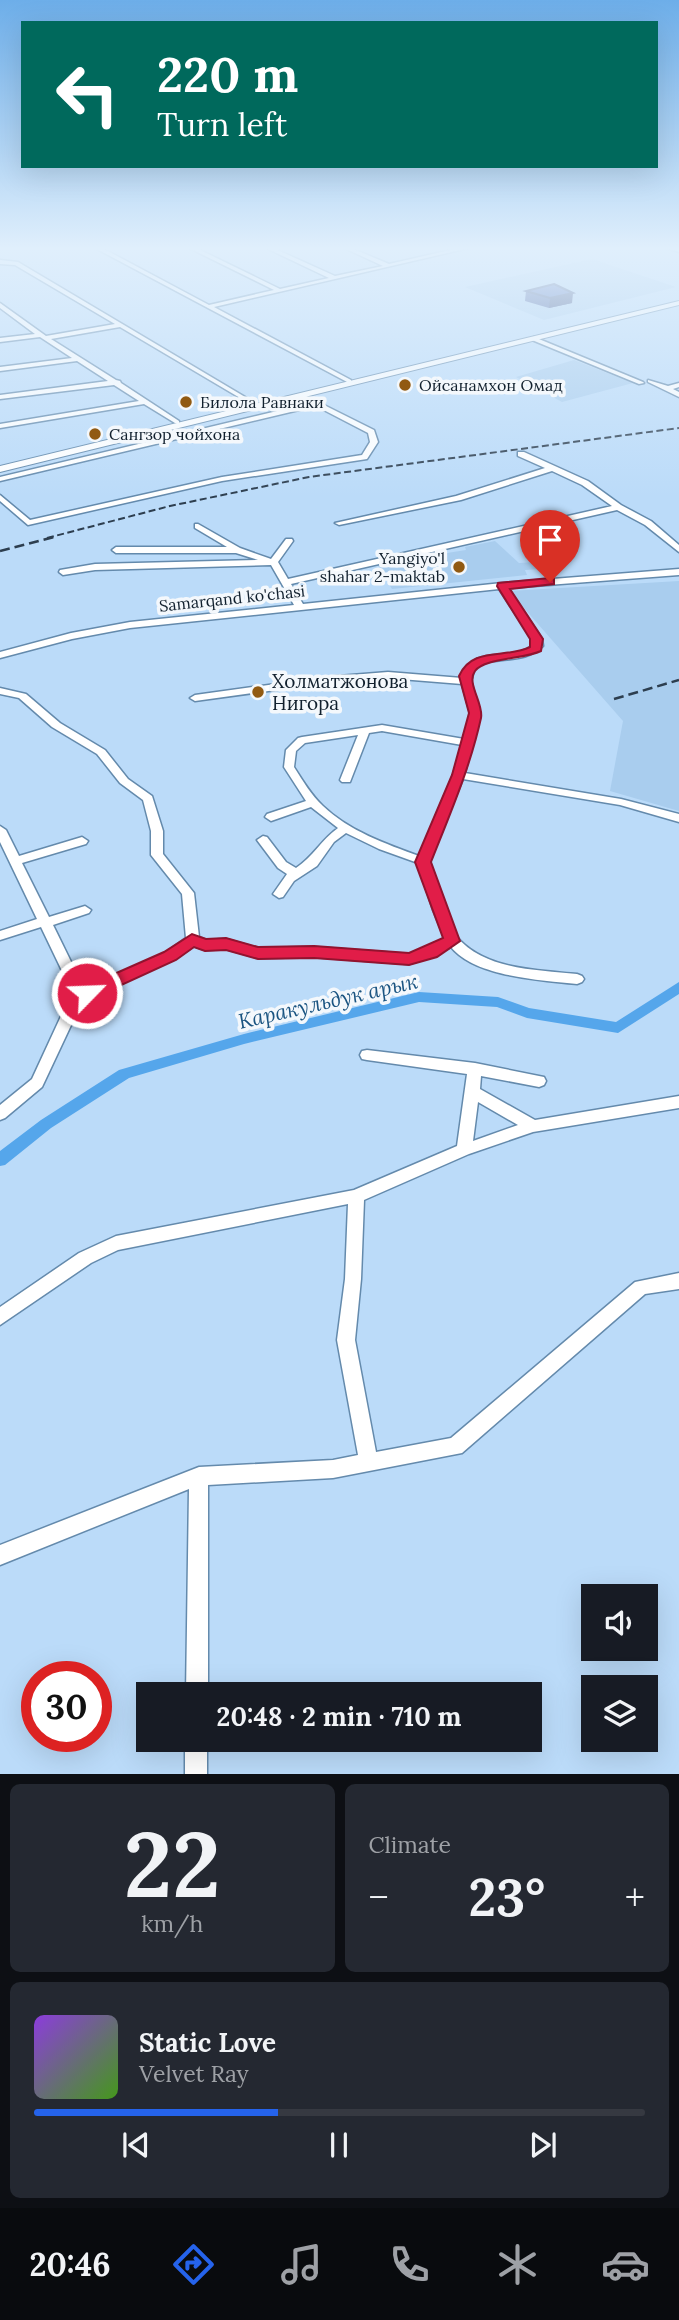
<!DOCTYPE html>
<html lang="en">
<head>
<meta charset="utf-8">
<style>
  :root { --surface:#171b24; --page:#242831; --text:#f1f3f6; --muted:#9ea1a6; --line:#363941; --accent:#2563eb }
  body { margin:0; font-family:Lora,serif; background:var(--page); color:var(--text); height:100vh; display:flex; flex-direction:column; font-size:26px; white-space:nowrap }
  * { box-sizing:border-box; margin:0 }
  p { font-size:23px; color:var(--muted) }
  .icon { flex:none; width:38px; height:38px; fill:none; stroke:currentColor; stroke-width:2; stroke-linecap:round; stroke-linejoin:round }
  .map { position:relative; height:1774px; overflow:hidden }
  .sheet { display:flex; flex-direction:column; gap:10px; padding:10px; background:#0d0f14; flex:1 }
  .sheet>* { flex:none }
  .top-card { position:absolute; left:21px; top:21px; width:637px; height:147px; border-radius:0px; box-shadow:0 7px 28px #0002; background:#00695c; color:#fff; overflow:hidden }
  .fabs { position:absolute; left:581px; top:1584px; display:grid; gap:14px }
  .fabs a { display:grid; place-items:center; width:77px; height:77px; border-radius:0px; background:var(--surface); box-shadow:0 7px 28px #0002; font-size:35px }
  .speed { position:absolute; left:21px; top:1661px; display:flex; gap:14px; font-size:35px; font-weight:700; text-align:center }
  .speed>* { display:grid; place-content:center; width:91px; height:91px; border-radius:50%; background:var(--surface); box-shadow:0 7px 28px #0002; line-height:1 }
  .speed .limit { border:10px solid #d22; background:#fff; color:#111 }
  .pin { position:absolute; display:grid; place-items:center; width:60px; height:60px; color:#fff; margin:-72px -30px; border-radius:50% 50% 50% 0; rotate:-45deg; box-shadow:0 0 7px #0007 }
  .pin .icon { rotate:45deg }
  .me { position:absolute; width:77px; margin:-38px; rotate:66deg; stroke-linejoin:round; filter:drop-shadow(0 0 5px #0008) }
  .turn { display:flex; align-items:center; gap:24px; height:147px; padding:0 21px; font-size:32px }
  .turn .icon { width:91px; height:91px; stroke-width:2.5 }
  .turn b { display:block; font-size:49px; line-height:60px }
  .big { font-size:52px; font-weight:700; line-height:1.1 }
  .sheet .card { flex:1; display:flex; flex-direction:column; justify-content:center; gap:10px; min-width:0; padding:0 24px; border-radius:10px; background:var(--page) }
  .sheet .dial { align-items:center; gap:0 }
  .dial b { font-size:91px; line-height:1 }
  .song { display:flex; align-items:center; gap:21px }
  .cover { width:84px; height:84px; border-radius:10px; background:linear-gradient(135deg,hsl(270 70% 55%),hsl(100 70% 35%)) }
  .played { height:7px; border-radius:4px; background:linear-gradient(90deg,var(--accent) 40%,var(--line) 40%) }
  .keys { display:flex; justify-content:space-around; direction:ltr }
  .heat { display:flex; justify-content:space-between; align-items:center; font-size:38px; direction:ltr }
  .sheet .tiles { flex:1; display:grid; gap:10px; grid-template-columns:1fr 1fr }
  .card:last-child { grid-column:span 2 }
  .trip { position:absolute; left:136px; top:1682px; width:406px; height:70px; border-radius:0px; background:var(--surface); box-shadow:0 7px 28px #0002; font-weight:700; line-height:70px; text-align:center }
  .tabs { display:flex; height:112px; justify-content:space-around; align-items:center; background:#090b0e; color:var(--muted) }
  .tabs .icon { width:49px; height:49px }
  .tabs .current { color:var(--accent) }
  .tabs b { font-size:32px; color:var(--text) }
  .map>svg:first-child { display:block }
</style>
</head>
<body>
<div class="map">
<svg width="679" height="1774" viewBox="0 0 679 1774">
  <rect width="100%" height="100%" fill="#bbdbf9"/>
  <g fill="#a9cdee">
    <path d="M 592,259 L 676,287 L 544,320 L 465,287 Z"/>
    <path d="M 574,360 L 633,383 L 562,402 L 516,377 Z"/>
    <path d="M 495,541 L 519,563 L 536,562 L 541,569 L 525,570 L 527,575 L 392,589 L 377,564 L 466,550 L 465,547 Z"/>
    <path d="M 679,581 L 679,811 L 610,791 L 623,721 L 509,591 Z"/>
  </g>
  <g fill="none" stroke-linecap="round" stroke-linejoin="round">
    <path fill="#55a6eb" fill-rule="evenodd" d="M 679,982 L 679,994 L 618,1033 L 527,1018 L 497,1007 L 419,1002 L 244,1044 L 129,1078 L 51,1128 L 5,1165 L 0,1166 L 0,1151 L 41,1120 L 119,1070 L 244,1034 L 419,992 L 498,997 L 529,1008 L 616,1022 Z"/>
    <g stroke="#648aac" stroke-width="3">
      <g id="minor">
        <path d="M 95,248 L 102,248 L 209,305 L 274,290 L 189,248 L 196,248 L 280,289 L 329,278 L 266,248 L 273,248 L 335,276 L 383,266 L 344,248 L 351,248 L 389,264 L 459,248 L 469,248 L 214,307 L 351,380 L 351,382 L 349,383 Z"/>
        <path d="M 666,248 L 679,248 L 679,252 Z"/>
        <path d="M 0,260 L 18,262 L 257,404 L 252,405 L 120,327 L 51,339 L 116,380 L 120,381 L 121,383 L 179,421 L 179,423 L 175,423 L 144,404 L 0,428 L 0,424 L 139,401 L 114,385 L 0,399 L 0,395 L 108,381 L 77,361 L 0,371 L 0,367 L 72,358 L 40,337 L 0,342 L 0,338 L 35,334 L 0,308 L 0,303 L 46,336 L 115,324 L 15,265 L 0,264 Z"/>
        <path d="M 534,337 L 643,382 L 644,383 L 639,384 L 532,340 Z"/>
        <path d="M 648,380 L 668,386 L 679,383 L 679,387 L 673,389 L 679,392 L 679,397 L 648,382 Z"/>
        <path d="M 302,394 L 374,430 L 378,442 L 367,459 L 222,481 L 28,525 L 0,501 L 0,495 L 30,520 L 222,477 L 362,455 L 370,442 L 368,433 L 316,406 L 0,481 L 0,477 L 311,403 L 300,397 L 299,396 Z"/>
        <path d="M 518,452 L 524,452 L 588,481 L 621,505 L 651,521 L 679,545 L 679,552 L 645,525 L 617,510 L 291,584 L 303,604 L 502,583 L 679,569 L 679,575 L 508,588 L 542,639 L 543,646 C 526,663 502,657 481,664 L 475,668 L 471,681 L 480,713 L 465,773 L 621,799 L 679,814 L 679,822 L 620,805 L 463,779 L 429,861 L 456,936 C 484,970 537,970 577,974 L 582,976 L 584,979 L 582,982 L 577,984 C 541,980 475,977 451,947 L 436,955 L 409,964 L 314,957 L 258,958 L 226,949 L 205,950 L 194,946 L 175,959 L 92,996 L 73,1021 L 42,1087 L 5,1118 L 0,1120 L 0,1105 L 32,1079 L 62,1014 L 82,990 L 165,953 L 186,938 L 182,894 L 151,855 L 151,831 L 143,800 L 120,783 L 97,754 L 52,727 L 19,698 L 0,694 L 0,688 L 26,694 L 60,723 L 105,750 L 128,779 L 152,796 L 163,831 L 163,854 L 194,893 L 199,937 L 206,940 L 226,939 L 258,948 L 314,947 L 409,954 L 426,949 L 445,939 L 433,910 L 418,863 L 379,849 L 346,833 L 334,842 L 317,866 L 294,881 L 283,897 L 279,898 L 273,894 L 287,874 L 278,868 L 257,840 L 263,836 L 267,837 L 286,862 L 296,868 C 313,857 321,840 338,828 L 311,807 L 271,821 L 265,817 L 267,814 L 306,801 L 284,767 L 286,750 L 298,738 L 302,737 L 382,725 L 464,739 L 470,713 L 462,684 L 388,678 L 326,683 L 195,701 L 190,698 L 195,695 L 326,677 L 388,672 L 462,678 C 472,642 510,664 533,645 L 532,639 L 499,589 L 130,628 L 72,639 L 0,658 L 0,652 L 71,633 L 130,622 L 294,605 L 271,565 L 95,570 L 63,575 L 59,572 L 60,570 L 95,564 L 258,560 L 236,553 L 116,553 L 112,550 L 116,547 L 227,547 L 195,528 L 195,524 L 198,524 L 240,548 L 271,559 L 286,539 L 292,539 L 293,541 L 278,562 L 288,579 L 612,506 L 582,485 L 552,471 L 461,500 L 339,525 L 335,523 L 456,496 L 545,468 L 518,456 ZM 382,731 L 462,745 L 453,775 L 419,856 C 386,844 349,831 323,806 C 311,795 303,781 294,767 L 296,751 L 305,743 L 358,735 L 340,780 L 342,782 L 350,782 L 369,733 Z"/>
        <path d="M 0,826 L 6,830 L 19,856 L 82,837 L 88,841 L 86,844 L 22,863 L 49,917 L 85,906 L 91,910 L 89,913 L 53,925 L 77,974 L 75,977 L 65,977 L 41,927 L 0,940 L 0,931 L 37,919 L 0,842 Z"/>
        <path d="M 367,1050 L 475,1063 L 544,1077 L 546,1081 L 544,1085 L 539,1087 L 481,1076 L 480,1089 L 535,1120 L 679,1096 L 679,1108 L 533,1132 L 469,1154 L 364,1200 L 361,1279 L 355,1340 L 376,1452 L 451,1438 L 635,1282 L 679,1273 L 679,1289 L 645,1294 L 462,1453 L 333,1478 L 208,1485 L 208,1694 L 186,1694 L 189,1489 L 0,1565 L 0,1545 L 199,1467 L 333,1460 L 358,1455 L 337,1340 L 345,1279 L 348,1204 L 118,1250 L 91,1263 L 0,1325 L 0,1307 L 79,1253 L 116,1236 L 354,1190 L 457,1146 L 467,1074 L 367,1060 L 362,1059 L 360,1055 L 362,1051 ZM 478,1102 L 518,1125 L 473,1141 Z"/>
        <rect x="185" y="1740" width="22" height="34"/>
      </g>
    </g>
    <g stroke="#648aac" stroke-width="2">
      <path id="major" d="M 679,301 L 679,305 L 0,472 L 0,466 Z"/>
    </g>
    <use href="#minor" fill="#fff" fill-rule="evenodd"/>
    <use href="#major" fill="#fff" fill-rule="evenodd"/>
    <path stroke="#2d3e4f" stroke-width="2" stroke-dasharray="7 3.5" stroke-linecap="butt" d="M 47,538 L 170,506 L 309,477 L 679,428"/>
    <g stroke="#2d3e4f" stroke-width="2.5" stroke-dasharray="10 5" stroke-linecap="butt">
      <path d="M 0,551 L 54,537"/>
      <path d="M 614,699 L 679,680"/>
    </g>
  </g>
  <path fill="#395295" d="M 526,291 L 572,303 L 549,308 L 525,301 Z"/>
  <path fill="#2e4279" d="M 573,293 L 572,303 L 549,308 L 550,298 Z"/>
  <path fill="#425fad" stroke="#2e4279" stroke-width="2" d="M 554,284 L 573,293 L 550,298 L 526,291 Z"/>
  <linearGradient id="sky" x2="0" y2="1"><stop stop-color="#6daee9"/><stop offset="0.5" stop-color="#e0effc"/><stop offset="1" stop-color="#e0effc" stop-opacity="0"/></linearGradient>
  <rect width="679" height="497" fill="url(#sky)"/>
  <path fill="#e11d48" stroke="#92132f" stroke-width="2" d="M 550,578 L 554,579 L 554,584 L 510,589 L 543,639 L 541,651 C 525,659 484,658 475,671 C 466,683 484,704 481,718 C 470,768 450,814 431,862 L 460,941 L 437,957 L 409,965 L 314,958 L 258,959 L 226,950 L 205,951 L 194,947 L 176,960 L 93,998 L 80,998 L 78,993 L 80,989 L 164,952 L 192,934 L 206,939 L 226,938 L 258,947 L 314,946 L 409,953 L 443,938 L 415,862 L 452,775 L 469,713 L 459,676 C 472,646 506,659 530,647 L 530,639 L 497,586 L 498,583 Z"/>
  <g fill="#915a12" stroke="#f4f8fc" stroke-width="2.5">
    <circle cx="405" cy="385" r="7"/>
    <circle cx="186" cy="402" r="7"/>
    <circle cx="95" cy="434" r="7"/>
    <circle cx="459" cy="567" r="7"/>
    <circle cx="258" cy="692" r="7"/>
  </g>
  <g text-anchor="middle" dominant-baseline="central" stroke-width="7" stroke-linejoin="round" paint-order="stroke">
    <g font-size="16" fill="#11202e" stroke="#f4f8fc" text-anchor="start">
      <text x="419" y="385">Ойсанамхон Омад</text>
      <text x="200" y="402">Билола Равнаки</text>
      <text x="109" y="434">Сангзор чойхона</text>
      <text x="445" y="558" text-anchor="end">Yangiyo'l<tspan x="445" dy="18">shahar 2-maktab</tspan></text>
    </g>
    <g font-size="16" fill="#11202e" stroke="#f4f8fc">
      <text transform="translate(232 598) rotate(-6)">Samarqand ko'chasi</text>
    </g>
    <g font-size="19" fill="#11202e" stroke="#f4f8fc" text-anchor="start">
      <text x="272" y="681">Холматжонова<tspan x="272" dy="22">Нигора</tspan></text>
    </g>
    <g font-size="21" font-style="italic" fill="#1a5481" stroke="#f4f8fc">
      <text transform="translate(328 1001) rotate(-13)">Каракульдук арык</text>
    </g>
  </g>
</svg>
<div class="fabs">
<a><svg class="icon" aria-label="sound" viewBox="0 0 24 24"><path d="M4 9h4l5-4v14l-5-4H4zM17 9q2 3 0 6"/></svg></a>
<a><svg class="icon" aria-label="layers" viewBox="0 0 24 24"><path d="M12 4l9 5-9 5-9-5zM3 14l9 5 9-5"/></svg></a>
</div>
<div class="speed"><div class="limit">30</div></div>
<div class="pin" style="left:550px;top:582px;background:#d93025"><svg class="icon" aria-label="arrive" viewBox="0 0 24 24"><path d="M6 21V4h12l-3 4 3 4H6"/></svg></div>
<svg class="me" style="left:87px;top:993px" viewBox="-20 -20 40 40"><circle r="17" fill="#e11d48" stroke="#fff" stroke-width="3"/><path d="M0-11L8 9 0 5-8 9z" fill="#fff"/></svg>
<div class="trip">20:48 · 2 min · 710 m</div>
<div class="top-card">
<div class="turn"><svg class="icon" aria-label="left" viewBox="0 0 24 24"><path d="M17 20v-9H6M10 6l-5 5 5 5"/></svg><div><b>220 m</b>Turn left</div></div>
</div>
</div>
<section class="sheet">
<div class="tiles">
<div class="card dial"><b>22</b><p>km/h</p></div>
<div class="card"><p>Climate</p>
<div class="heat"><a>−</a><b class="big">23°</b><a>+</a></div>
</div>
<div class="card">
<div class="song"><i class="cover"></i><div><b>Static Love</b><p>Velvet Ray</p></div></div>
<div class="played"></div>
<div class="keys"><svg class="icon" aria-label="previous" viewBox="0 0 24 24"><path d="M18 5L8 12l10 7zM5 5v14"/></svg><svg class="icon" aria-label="pause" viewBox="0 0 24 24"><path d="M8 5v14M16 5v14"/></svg><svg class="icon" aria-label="next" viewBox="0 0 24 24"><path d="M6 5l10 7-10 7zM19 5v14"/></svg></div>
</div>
</div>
</section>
<nav class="tabs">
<b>20:46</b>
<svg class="icon current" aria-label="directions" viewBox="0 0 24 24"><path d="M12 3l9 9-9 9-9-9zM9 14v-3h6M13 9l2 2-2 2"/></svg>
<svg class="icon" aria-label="music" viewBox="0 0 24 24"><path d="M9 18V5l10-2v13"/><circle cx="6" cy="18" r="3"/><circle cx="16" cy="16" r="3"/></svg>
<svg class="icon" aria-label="phone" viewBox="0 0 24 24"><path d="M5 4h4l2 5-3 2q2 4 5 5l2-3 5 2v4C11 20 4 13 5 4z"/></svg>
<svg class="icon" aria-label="climate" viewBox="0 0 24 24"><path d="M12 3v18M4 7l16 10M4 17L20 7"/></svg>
<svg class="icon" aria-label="car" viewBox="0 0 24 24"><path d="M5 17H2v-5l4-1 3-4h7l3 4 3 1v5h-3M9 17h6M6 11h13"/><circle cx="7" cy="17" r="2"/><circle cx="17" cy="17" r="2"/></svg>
</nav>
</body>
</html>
